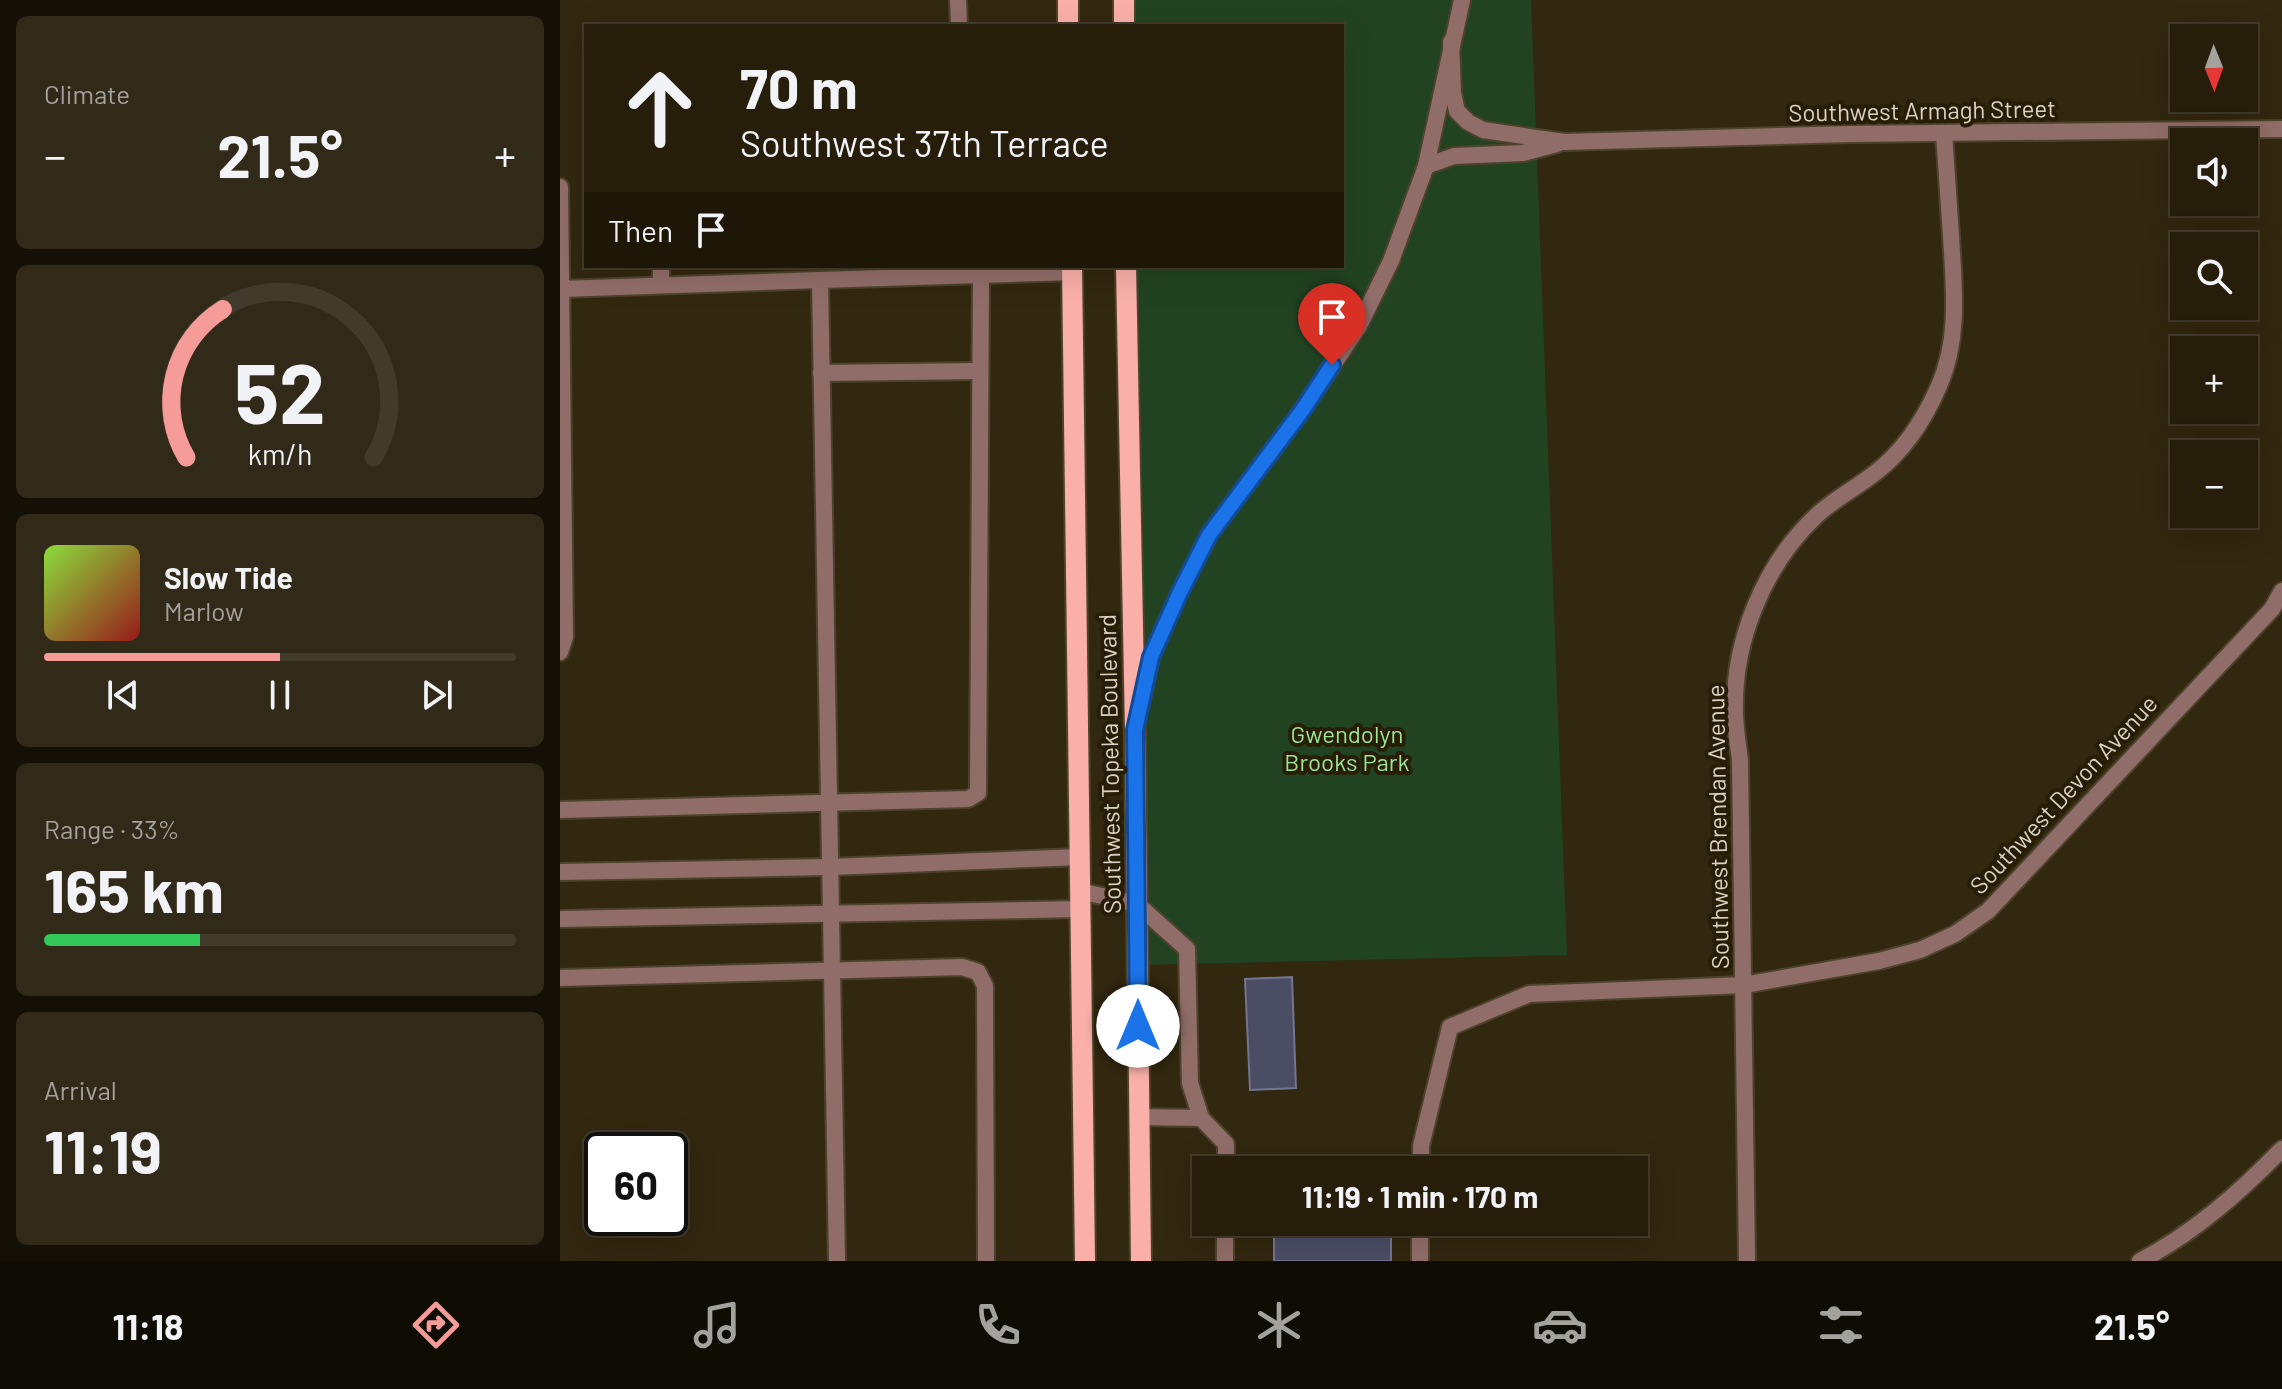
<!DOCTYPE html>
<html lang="en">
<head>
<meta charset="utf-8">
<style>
  :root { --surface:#261d0b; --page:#322a19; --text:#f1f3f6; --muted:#a4a29d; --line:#423b2c; --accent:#f59b98 }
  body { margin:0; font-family:Barlow,sans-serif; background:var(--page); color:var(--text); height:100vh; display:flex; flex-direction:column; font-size:30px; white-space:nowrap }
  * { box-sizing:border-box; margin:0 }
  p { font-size:26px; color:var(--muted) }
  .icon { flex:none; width:44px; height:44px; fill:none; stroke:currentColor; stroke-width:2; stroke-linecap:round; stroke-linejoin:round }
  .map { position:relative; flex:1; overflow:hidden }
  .panel { display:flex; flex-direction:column; gap:16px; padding:16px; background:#151006; width:560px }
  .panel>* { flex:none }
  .banner { position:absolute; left:24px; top:24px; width:760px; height:244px; border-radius:0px; box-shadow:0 8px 32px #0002,0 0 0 2px var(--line); background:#261d0b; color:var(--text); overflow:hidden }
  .needle { width:52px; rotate:179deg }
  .tools { position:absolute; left:1610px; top:24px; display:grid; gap:16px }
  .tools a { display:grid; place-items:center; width:88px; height:88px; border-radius:0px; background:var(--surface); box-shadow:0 8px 32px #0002,0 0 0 2px var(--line); font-size:40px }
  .speed { position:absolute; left:24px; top:1132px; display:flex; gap:16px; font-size:40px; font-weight:700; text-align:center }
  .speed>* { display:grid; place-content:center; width:104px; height:104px; border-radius:50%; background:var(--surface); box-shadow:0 8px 32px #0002,0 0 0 2px var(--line); line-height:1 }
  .speed .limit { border:4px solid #111; border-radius:12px; background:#fff; color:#111 }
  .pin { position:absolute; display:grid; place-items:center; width:68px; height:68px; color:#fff; margin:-82px -34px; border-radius:50% 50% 50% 0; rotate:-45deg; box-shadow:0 0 8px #0007 }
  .pin .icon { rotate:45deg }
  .me { position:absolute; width:88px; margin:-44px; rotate:0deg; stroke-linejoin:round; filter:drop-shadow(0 0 6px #0008) }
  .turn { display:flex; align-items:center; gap:28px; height:168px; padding:0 24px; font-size:36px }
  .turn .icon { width:104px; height:104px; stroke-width:2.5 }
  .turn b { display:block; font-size:56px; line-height:68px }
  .then { display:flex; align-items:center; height:76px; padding:0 24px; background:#0003; gap:16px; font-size:30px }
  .big { font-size:60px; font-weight:700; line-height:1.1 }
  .panel .widget { flex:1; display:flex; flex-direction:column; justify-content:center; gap:12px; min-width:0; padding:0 28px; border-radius:12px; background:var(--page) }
  .panel .dial { align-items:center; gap:0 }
  .dial svg { height:208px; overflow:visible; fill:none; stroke:var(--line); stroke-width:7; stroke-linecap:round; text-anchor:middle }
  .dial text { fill:var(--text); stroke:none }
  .song { display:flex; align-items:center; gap:24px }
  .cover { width:96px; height:96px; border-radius:12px; background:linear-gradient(135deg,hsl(90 70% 55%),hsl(0 70% 35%)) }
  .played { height:8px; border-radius:4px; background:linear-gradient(90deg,var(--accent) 50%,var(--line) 50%) }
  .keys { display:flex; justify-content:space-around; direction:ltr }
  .heat { display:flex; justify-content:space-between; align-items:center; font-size:44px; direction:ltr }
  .charge { height:12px; border-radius:6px; background:linear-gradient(90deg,#34c759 33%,var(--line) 0) }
  .trip { position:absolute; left:632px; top:1156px; width:456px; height:80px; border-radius:0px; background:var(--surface); box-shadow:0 8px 32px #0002,0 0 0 2px var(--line); font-weight:700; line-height:80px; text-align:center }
  .tab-bar { display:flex; height:128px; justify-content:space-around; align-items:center; background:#0f0c04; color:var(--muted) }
  .tab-bar .icon { width:56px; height:56px }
  .tab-bar .on { color:var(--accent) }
  .tab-bar b { font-size:36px; color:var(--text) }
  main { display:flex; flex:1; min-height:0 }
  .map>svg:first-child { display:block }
</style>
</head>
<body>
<main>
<section class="panel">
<div class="widget"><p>Climate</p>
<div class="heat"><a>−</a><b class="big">21.5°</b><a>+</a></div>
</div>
<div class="widget dial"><svg viewBox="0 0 100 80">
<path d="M14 69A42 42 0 1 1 86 69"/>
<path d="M14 69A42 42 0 0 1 28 12" stroke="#f59b98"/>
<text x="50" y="56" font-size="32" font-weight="700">52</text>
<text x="50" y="72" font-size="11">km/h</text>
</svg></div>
<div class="widget">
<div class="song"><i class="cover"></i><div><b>Slow Tide</b><p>Marlow</p></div></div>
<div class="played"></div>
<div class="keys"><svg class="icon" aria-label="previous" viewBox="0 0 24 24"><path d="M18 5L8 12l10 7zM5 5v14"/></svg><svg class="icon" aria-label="pause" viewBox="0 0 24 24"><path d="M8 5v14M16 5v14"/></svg><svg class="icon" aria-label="next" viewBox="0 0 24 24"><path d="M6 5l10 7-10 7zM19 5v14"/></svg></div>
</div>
<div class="widget"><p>Range · 33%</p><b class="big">165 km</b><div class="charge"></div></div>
<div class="widget"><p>Arrival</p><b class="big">11:19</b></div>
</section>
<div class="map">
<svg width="1722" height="1261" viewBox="0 0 1722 1261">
  <rect width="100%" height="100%" fill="#32270f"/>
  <path fill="#224321" d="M 565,0 L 971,0 L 1007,955 L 578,965 L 568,266 L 782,266 L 782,26 L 565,26 Z"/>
  <g fill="#4b4d65" stroke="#737590" stroke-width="2">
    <path d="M 732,977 L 736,1088 L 690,1090 L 685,979 Z"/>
    <rect x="714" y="1222" width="117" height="39"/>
  </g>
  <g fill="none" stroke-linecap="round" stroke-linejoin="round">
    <g stroke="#4d432c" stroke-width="20">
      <g id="lane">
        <path d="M 398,0 L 399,26"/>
        <path d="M 0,187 L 5,637 L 0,652"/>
        <path d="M 101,266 L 101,285"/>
        <path d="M 1,289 L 260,280"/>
        <path d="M 261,373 L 420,371"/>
        <path d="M 0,810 L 408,799 L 418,793 L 421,274"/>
        <path d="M 0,872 L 270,867 L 520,857"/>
        <path d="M 520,891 L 577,904 L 627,949 L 630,1083 L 641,1118"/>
        <path d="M 0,919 L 520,909"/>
        <path d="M 0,978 L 402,967 L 418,972 L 425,986 L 426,1261"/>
        <path d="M 578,1117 L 641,1118 L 666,1144 L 666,1170"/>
        <path d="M 861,1170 L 861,1146 L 890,1027 L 969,994 L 1184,985"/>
        <path d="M 277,1261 L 260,280 L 512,272"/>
        <path d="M 665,1261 L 665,1222"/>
        <path d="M 860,1261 L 860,1222"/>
      </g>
    </g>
    <g stroke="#4d432c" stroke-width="20">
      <g id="street">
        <path d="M 891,42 L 893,93 L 897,111 L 908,122 L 923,130 L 1004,142 L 1290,134 L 1722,129"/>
        <path d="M 866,166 L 894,156 L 963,153 L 997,144"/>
        <path d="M 580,709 L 591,657 L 620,592 L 649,535 L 744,408 L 799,326 L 831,261 L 866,166 L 902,0"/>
        <path d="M 1184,985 L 1319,961 L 1360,950 L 1395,934 L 1428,911 L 1712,609 L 1722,591"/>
        <path d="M 1187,1261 L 1180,760 C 1178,744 1175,728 1175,712 C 1173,641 1204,565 1256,516 C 1274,499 1296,488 1315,473 C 1344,451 1365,418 1379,386 C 1400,338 1394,287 1391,236 C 1389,202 1386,167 1384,133"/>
        <path d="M 1580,1261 C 1634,1233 1680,1192 1722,1149"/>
      </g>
    </g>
    <g stroke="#4d432c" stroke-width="24">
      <g id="primary">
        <path d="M 508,0 L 508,26"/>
        <path d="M 564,0 L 564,26"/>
        <path d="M 512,266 L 525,1261"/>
        <path d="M 566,266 L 575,730 L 581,1261"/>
      </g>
    </g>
    <use href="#lane" stroke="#916d69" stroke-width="16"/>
    <use href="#street" stroke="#916d69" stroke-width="16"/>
    <use href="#primary" stroke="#fab0a9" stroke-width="20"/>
  </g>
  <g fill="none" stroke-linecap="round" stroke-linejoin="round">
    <g stroke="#114b97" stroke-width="20">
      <path id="route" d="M 578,1026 L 575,730 L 591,657 L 620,592 L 649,535 L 744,408 L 772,365"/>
    </g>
    <use href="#route" stroke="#1a73e8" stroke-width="14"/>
  </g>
  <g text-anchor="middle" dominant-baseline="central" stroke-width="8" stroke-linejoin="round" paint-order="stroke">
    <g font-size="24" fill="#dad3c5" stroke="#281d06">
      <text transform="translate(1362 110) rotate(-1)">Southwest Armagh Street</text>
      <text transform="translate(549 764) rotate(-91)">Southwest Topeka Boulevard</text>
      <text transform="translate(1503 794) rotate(-47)">Southwest Devon Avenue</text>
      <text transform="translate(1157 827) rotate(-91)">Southwest Brendan Avenue</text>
    </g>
    <g font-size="24" fill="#99e594" stroke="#281d06">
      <text x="787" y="733">Gwendolyn<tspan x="787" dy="28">Brooks Park</tspan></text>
    </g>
  </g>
</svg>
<div class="tools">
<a><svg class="needle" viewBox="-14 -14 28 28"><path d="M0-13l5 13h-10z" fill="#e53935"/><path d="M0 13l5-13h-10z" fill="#a4a29d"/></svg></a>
<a><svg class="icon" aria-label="sound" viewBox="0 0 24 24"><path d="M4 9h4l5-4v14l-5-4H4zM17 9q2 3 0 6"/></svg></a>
<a><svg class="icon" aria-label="search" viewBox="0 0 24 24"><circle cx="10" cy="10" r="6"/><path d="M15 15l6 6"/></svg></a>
<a>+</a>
<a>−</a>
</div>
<div class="speed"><div class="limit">60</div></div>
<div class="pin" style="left:772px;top:365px;background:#d93025"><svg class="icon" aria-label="arrive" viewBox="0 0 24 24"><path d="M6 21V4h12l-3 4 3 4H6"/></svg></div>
<svg class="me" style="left:578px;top:1026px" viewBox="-20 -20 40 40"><circle r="19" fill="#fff"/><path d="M0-13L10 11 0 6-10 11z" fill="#1a73e8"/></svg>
<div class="trip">11:19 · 1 min · 170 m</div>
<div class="banner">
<div class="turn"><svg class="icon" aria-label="ahead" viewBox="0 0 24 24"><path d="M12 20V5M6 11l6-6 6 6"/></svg><div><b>70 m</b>Southwest 37th Terrace</div></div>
<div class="then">Then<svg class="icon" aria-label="arrive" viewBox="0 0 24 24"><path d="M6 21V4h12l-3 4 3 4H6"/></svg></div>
</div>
</div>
</main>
<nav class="tab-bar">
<b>11:18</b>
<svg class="icon on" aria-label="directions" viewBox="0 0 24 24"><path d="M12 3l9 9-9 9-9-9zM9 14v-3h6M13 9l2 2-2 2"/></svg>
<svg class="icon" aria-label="music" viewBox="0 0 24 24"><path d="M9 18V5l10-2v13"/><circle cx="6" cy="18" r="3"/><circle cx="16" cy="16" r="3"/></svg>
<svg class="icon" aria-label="phone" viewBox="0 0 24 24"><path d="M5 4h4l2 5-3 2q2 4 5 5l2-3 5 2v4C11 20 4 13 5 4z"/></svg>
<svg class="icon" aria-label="climate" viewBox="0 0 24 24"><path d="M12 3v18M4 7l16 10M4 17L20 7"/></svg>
<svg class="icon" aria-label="car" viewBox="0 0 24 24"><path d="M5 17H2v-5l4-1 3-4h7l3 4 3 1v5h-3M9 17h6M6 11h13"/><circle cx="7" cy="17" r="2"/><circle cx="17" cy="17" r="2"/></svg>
<svg class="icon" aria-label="filters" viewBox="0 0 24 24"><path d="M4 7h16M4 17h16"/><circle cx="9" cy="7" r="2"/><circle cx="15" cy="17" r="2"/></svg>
<b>21.5°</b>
</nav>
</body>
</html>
